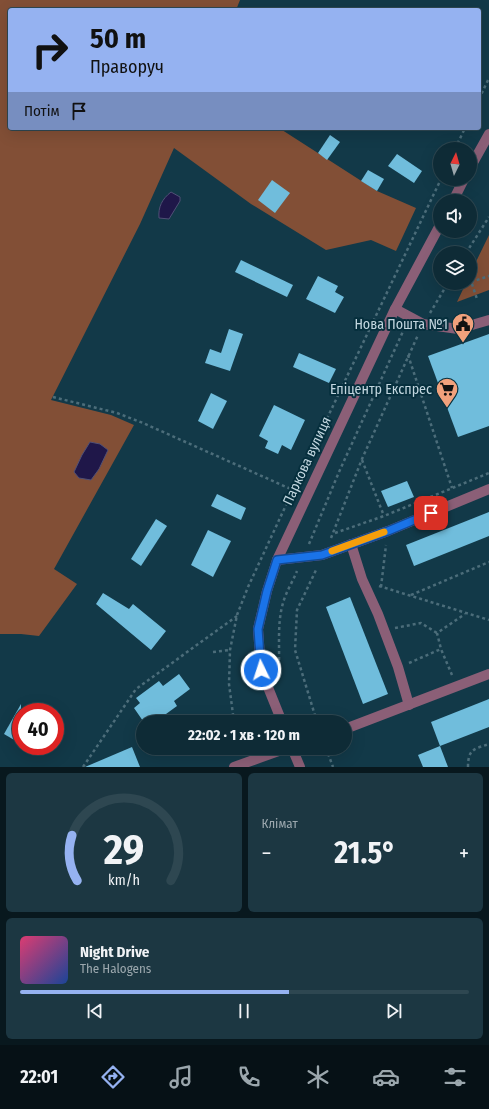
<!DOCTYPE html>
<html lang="uk">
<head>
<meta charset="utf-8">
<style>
  :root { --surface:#0e2b36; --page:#1c3742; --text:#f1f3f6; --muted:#9ba7ad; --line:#2e4751; --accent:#95b2f1 }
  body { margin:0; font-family:"Fira Sans Condensed",sans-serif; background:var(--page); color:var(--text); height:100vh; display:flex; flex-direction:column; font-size:15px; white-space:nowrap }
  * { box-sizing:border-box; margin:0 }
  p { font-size:13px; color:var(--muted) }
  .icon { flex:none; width:22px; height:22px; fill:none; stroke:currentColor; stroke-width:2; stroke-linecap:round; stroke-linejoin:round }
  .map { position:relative; height:767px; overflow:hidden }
  .details { display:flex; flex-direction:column; gap:6px; padding:6px; background:#08181e; flex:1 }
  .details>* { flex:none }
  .banner { position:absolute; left:8px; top:8px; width:473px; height:122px; border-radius:4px; box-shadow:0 4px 16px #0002,0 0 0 1px var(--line); background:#95b2f1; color:#111; overflow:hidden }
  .needle { width:26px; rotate:5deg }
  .tools { position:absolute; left:433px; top:142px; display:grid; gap:8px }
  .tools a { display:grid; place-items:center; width:44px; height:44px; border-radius:50%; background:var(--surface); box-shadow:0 4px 16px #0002,0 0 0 1px var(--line); font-size:20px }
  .speed { position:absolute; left:12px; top:703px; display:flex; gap:8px; font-size:20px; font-weight:700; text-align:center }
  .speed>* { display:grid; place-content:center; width:52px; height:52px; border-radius:50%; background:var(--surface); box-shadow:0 4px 16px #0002,0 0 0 1px var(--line); line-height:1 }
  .speed .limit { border:6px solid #d22; background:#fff; color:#111 }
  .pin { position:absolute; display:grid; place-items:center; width:34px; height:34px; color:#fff; margin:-17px; border-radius:8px; box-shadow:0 2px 6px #0006 }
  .me { position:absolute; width:44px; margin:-22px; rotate:356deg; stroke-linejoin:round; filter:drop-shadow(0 0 3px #0008) }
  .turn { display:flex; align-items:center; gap:14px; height:84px; padding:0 16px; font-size:18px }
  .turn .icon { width:52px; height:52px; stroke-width:2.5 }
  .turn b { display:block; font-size:28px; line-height:34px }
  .then { display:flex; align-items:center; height:38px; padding:0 16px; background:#0003; gap:8px; font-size:15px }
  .big { font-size:30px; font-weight:700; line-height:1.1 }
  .details .widget { flex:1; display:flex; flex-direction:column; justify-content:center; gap:6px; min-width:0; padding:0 14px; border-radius:6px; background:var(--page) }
  .details .dial { align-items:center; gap:0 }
  .dial svg { height:104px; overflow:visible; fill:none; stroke:var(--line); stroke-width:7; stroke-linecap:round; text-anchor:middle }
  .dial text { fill:var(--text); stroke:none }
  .song { display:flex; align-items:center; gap:12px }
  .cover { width:48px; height:48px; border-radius:6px; background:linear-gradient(135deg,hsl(340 70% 55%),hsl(220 70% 35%)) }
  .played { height:4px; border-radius:2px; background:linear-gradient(90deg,var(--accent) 60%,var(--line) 60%) }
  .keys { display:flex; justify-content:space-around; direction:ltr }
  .heat { display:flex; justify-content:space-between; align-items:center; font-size:22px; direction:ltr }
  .details .tiles { flex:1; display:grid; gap:6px; grid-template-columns:1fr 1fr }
  .widget:last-child { grid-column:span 2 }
  .trip { position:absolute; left:136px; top:715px; width:216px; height:40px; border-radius:20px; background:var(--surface); box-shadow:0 4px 16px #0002,0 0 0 1px var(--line); font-weight:700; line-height:40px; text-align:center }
  .menu { display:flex; height:64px; justify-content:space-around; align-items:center; background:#061116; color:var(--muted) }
  .menu .icon { width:28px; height:28px }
  .menu .current { color:var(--accent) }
  .menu b { font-size:18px; color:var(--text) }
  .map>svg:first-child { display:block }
</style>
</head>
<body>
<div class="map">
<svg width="489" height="767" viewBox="0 0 489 767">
  <rect width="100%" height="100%" fill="#123948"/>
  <g fill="#824f36">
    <path d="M 0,0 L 240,0 L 236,10 L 10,10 L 10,128 L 279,128 L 377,191 L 416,208 L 396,251 L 371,240 L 326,250 L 251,204 L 174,148 L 140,224 L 51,400 L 111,415 L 134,425 L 54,569 L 77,584 L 39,636 L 21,634 L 0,634 Z"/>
    <path d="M 489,235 L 489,290 L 457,302 L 466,283 L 470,283 L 470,274 Z"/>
  </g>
  <g fill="#1f1749" stroke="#505076">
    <path d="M 171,192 L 180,197 L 180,201 L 169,219 L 159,218 C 158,207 162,199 171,192 Z"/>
    <path d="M 90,442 L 100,444 L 108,450 L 99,469 L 91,480 L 79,478 L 74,472 L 82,455 Z"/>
  </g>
  <g fill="#70bddc">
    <path d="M 330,135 L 340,142 L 327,160 L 318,153 Z"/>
    <path d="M 397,154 L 422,171 L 414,183 L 388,166 Z"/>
    <path d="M 368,170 L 384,179 L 377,191 L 361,181 Z"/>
    <path d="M 272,180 L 290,193 L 275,213 L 258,200 Z"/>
    <path d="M 241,260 L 293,285 L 287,297 L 235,272 Z"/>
    <path d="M 318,276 L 338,286 L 335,292 L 344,297 L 335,313 L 306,299 Z"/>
    <path d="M 229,329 L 243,334 L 230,371 L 205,363 L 210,349 L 221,353 Z"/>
    <path d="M 489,334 L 489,426 L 458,437 L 428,356 Z"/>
    <path d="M 299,353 L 336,369 L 329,383 L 293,367 Z"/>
    <path d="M 211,393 L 227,401 L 213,429 L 198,421 Z"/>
    <path d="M 274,405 L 305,420 L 291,450 L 282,445 L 278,454 L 265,448 L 268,441 L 259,436 Z"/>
    <path d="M 407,481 L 414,497 L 388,507 L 381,491 Z"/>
    <path d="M 217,494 L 246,508 L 241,520 L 211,506 Z"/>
    <path d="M 489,512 L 489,536 L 414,566 L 406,545 Z"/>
    <path d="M 156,519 L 167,526 L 141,566 L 131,559 Z"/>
    <path d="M 208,530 L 231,541 L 213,577 L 191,565 Z"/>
    <path d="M 103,593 L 129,609 L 133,604 L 166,631 L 151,650 L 96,604 Z"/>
    <path d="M 350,597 L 388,694 L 363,704 L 326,607 Z"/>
    <path d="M 179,674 L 190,689 L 174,701 L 177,706 L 155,722 L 150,716 L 143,721 L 134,708 L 140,703 L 136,698 L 159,681 L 163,686 Z"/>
    <path d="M 489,699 L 489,727 L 440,746 L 431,722 Z"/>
    <path d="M 21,704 L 21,744 L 4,734 Z"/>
    <path d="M 440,746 L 448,767 L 423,767 L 418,755 Z"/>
    <path d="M 132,747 L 140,767 L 85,767 Z"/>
  </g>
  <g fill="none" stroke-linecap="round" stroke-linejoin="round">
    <g stroke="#4c6d7a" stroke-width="2.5" stroke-dasharray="3 3" stroke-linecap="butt">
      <path d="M 479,99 L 489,78"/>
      <path d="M 455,149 L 465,128"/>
      <path d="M 466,253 L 489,217"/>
      <path d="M 470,278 L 477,299"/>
      <path d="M 471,282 L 489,276"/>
      <path d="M 430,313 L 448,283"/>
      <path d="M 408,355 L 452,488"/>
      <path d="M 53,397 L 117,413 L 143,423 L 293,490"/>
      <path d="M 362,460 L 384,516"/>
      <path d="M 335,533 L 384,516 L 489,473"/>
      <path d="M 331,538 L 362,459 L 418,335"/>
      <path d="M 309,544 L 339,472 L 405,327"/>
      <path d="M 379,586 L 489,620"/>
      <path d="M 381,587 L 386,545"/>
      <path d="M 411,595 L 489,562"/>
      <path d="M 395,628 L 421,623 L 437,633"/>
      <path d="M 213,652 L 230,650"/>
      <path d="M 409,663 L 441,649"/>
      <path d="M 452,675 L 441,649 L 437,633 L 465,614"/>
      <path d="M 278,678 C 281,653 276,627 283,603 C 286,592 293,581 297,571"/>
      <path d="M 234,722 L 229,684 L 230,650 L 237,615 L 248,587 L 293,490 L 441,179"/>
      <path d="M 317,722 L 295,650 L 297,610 L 317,568"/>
      <path d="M 326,748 L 333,767"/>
      <path d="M 83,767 L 136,689 L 237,616"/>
      <path d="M 468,767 C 468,749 474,749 489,744"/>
    </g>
    <g stroke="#8b5f77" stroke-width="10">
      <path d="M 470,168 L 489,134"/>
      <path d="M 453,201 L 464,179"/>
      <path d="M 395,309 L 423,324 L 458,329 L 489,320"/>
      <path d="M 351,544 L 362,579 L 378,614 L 398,667 L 409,705"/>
      <path d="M 277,560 L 322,555 L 388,531 L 489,489"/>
      <path d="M 282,722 L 261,670 L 258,629 L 267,591 L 277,560 L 395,309 L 440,225"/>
      <path d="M 345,729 L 489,674"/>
      <path d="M 292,748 L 300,767"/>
      <path d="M 234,767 L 287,748"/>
    </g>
  </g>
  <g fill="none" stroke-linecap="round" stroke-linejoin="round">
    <g stroke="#114b97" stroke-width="10">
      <path id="route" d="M 261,670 L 258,629 L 267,591 L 277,560 L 322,555 L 388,531 L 431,513"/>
    </g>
    <use href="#route" stroke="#1a73e8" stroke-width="7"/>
    <path stroke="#f59e0b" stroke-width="7" d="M 332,551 L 384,532"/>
  </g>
  <defs>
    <g id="civic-pin" transform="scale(1.15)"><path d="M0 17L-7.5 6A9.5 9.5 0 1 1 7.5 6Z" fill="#f1a17c" stroke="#062f3d"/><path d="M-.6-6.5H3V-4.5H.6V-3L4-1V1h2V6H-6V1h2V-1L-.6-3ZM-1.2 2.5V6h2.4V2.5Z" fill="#111"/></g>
    <g id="supermarket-pin" transform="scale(1.15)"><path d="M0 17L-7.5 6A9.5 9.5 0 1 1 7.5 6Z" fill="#f1a17c" stroke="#062f3d"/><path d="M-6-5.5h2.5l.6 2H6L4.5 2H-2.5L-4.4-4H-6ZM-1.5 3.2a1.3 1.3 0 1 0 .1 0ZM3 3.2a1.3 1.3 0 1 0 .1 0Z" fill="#111"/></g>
  </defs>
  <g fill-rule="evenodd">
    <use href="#civic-pin" x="463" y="324"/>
    <use href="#supermarket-pin" x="447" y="389"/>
  </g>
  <g text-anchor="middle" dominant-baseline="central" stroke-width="4" stroke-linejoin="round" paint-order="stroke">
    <g font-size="14" fill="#c2d6df" stroke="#062f3d" text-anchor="end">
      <text x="448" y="324">Нова Пошта №1</text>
      <text x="432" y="389">Епіцентр Експрес</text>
    </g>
    <g font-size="14" fill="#c2d6df" stroke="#062f3d">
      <text transform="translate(307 461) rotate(-65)">Паркова вулиця</text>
    </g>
  </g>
</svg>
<div class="tools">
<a><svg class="needle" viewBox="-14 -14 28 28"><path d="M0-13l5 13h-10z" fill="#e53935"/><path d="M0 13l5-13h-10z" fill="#9ba7ad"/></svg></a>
<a><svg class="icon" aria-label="sound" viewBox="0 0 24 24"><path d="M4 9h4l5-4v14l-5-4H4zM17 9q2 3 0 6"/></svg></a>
<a><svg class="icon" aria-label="layers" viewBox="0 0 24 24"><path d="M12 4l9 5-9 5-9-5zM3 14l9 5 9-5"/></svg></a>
</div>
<div class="speed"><div class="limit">40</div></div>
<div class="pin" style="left:431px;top:513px;background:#d93025"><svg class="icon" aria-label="arrive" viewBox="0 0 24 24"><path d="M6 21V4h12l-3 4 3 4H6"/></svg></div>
<svg class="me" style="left:261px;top:670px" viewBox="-20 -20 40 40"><circle r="17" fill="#1a73e8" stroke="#fff" stroke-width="3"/><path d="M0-11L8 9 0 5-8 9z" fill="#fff"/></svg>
<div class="trip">22:02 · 1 хв · 120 m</div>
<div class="banner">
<div class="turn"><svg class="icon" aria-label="right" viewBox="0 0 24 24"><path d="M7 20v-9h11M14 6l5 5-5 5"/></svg><div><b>50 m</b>Праворуч</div></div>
<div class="then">Потім<svg class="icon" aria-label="arrive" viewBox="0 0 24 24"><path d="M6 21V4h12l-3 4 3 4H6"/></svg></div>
</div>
</div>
<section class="details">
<div class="tiles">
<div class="widget dial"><svg viewBox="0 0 100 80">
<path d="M14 69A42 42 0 1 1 86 69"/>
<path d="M14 69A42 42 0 0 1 10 34" stroke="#95b2f1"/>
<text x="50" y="56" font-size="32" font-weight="700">29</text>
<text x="50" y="72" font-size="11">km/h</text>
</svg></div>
<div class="widget"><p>Клімат</p>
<div class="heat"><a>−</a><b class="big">21.5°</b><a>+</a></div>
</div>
<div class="widget">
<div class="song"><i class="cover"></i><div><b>Night Drive</b><p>The Halogens</p></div></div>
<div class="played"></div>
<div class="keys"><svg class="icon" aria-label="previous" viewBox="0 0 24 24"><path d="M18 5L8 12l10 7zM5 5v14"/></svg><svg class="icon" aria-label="pause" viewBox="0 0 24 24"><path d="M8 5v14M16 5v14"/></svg><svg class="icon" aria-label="next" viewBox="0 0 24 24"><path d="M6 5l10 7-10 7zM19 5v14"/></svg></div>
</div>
</div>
</section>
<nav class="menu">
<b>22:01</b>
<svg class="icon current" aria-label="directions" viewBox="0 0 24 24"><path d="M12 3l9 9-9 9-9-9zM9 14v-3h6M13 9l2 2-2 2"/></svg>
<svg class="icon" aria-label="music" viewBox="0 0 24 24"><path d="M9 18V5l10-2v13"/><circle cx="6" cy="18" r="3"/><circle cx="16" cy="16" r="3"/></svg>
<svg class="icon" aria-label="phone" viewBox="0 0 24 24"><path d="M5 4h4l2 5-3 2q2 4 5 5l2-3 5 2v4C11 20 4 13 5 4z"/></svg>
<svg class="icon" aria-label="climate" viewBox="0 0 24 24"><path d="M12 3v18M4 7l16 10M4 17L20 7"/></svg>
<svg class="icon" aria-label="car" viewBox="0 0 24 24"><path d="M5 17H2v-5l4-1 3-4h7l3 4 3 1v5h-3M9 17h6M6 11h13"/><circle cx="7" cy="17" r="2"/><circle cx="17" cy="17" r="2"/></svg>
<svg class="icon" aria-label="filters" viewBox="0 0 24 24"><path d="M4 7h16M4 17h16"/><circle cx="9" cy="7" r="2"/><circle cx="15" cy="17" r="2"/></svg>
</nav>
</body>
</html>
